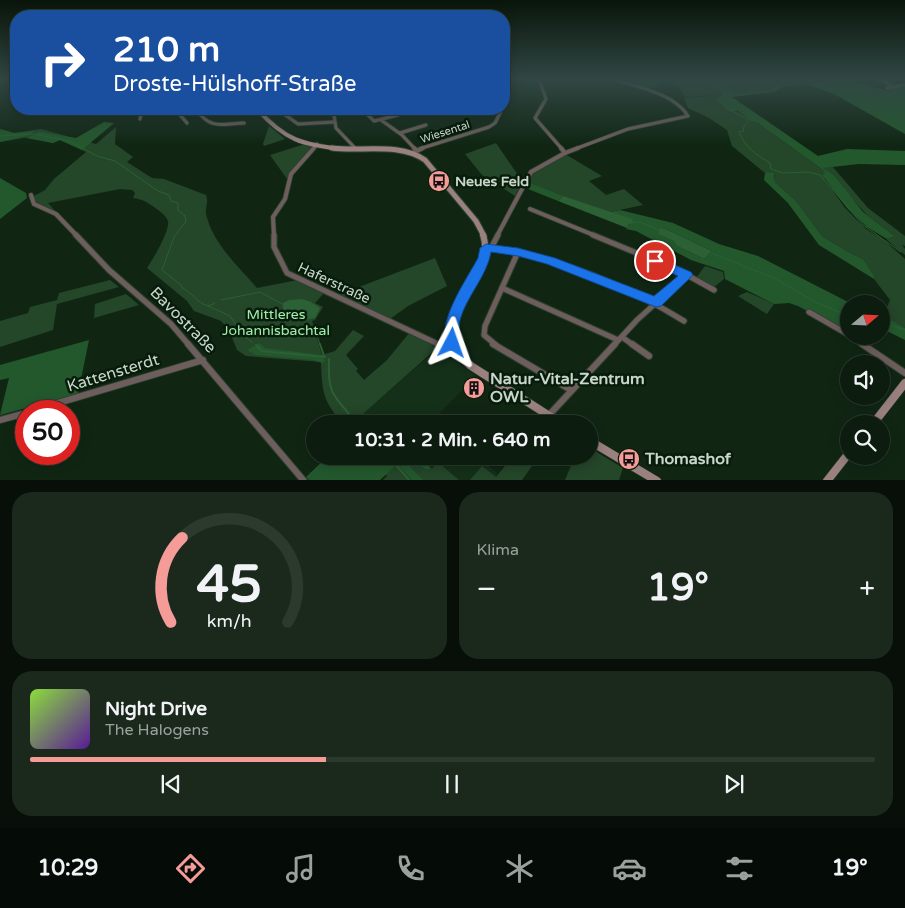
<!DOCTYPE html>
<html lang="de">
<head>
<meta charset="utf-8">
<style>
  :root { --surface:#0c1c0e; --page:#1a291c; --text:#f1f3f6; --muted:#9aa19e; --line:#2c3a2e; --accent:#f59b98 }
  body { margin:0; font-family:"Varela Round",sans-serif; background:var(--page); color:var(--text); height:100vh; display:flex; flex-direction:column; font-size:19px; white-space:nowrap }
  * { box-sizing:border-box; margin:0 }
  p { font-size:16px; color:var(--muted) }
  .icon { flex:none; width:28px; height:28px; fill:none; stroke:currentColor; stroke-width:2; stroke-linecap:round; stroke-linejoin:round }
  .map { position:relative; height:480px; overflow:hidden }
  .drawer { display:flex; flex-direction:column; gap:12px; padding:12px; background:#070f08; flex:1 }
  .drawer>* { flex:none }
  .banner { position:absolute; left:10px; top:10px; width:500px; height:105px; border-radius:20px; box-shadow:0 2px 12px #0003,0 0 0 1px var(--line); background:#1a4fa0; color:#fff; overflow:hidden }
  .needle { width:32px; rotate:71deg }
  .buttons { position:absolute; left:840px; top:295px; display:grid; gap:10px }
  .buttons a { display:grid; place-items:center; width:50px; height:50px; border-radius:50%; background:var(--surface); box-shadow:0 2px 12px #0003,0 0 0 1px var(--line); font-size:25px }
  .speed { position:absolute; left:15px; top:400px; display:flex; gap:10px; font-size:25px; font-weight:700; text-align:center }
  .speed>* { display:grid; place-content:center; width:65px; height:65px; border-radius:50%; background:var(--surface); box-shadow:0 2px 12px #0003,0 0 0 1px var(--line); line-height:1 }
  .speed .limit { border:8px solid #d22; background:#fff; color:#111 }
  .pin { position:absolute; display:grid; place-items:center; width:42px; height:42px; color:#fff; margin:-21px; border:2px solid #fff; border-radius:50%; box-shadow:0 1px 5px #0007 }
  .me { position:absolute; width:55px; margin:-28px; rotate:4deg; stroke-linejoin:round; filter:drop-shadow(0 0 4px #0008) }
  .turn { display:flex; align-items:center; gap:18px; height:105px; padding:0 20px; font-size:22px }
  .turn .icon { width:65px; height:65px; stroke-width:2.5 }
  .turn b { display:block; font-size:35px; line-height:42px }
  .big { font-size:38px; font-weight:700; line-height:1.1 }
  .drawer .tile { flex:1; display:flex; flex-direction:column; justify-content:center; gap:8px; min-width:0; padding:0 18px; border-radius:20px; background:var(--page) }
  .drawer .dial { align-items:center; gap:0 }
  .dial svg { height:130px; overflow:visible; fill:none; stroke:var(--line); stroke-width:7; stroke-linecap:round; text-anchor:middle }
  .dial text { fill:var(--text); stroke:none }
  .song { display:flex; align-items:center; gap:15px }
  .cover { width:60px; height:60px; border-radius:8px; background:linear-gradient(135deg,hsl(90 70% 55%),hsl(270 70% 35%)) }
  .played { height:5px; border-radius:2px; background:linear-gradient(90deg,var(--accent) 35%,var(--line) 35%) }
  .keys { display:flex; justify-content:space-around; direction:ltr }
  .heat { display:flex; justify-content:space-between; align-items:center; font-size:28px; direction:ltr }
  .drawer .tiles { flex:1; display:grid; gap:12px; grid-template-columns:1fr 1fr }
  .tile:last-child { grid-column:span 2 }
  .trip { position:absolute; left:306px; top:415px; width:292px; height:50px; border-radius:25px; background:var(--surface); box-shadow:0 2px 12px #0003,0 0 0 1px var(--line); font-weight:700; line-height:50px; text-align:center }
  .dock { display:flex; height:80px; justify-content:space-around; align-items:center; background:#050b06; color:var(--muted) }
  .dock .icon { width:35px; height:35px }
  .dock .on { color:var(--accent) }
  .dock b { font-size:22px; color:var(--text) }
  .map>svg:first-child { display:block }
</style>
</head>
<body>
<div class="map">
<svg width="905" height="481" viewBox="0 0 905 481">
  <rect width="100%" height="100%" fill="#102613"/>
  <g fill="#143019">
    <path d="M 435,351 L 437,358 L 454,360 L 476,376 L 438,415 L 448,424 L 371,424 L 362,415 Z"/>
    <path d="M 418,456 L 483,456 L 479,461 L 483,464 L 484,462 L 498,474 L 493,480 L 459,480 L 439,462 L 432,469 Z"/>
  </g>
  <g fill="#244629">
    <path d="M 615,79 L 698,79 C 707,82 718,86 724,94 L 722,103 C 731,113 732,108 740,113 C 746,117 750,121 758,123 L 823,170 L 826,173 L 822,175 L 825,177 L 824,178 L 845,208 L 866,229 L 884,240 L 905,259 L 905,328 L 893,323 L 885,312 L 890,300 L 874,279 L 875,277 L 863,259 L 850,253 L 822,236 L 797,202 L 775,182 L 775,175 L 767,172 L 765,173 L 732,146 L 727,130 L 709,118 L 688,108 L 684,98 L 718,95 L 685,97 L 678,86 L 661,80 L 655,88 L 640,86 Z"/>
    <path d="M 716,79 L 812,79 L 816,81 L 777,85 L 769,90 L 738,95 Z"/>
    <path d="M 269,126 L 285,139 L 264,146 L 263,144 Z"/>
    <path d="M 116,127 L 115,144 L 133,157 L 127,162 L 152,178 L 164,179 L 206,195 C 209,203 205,207 206,214 C 213,244 238,266 257,288 L 298,280 L 325,292 L 315,303 L 323,307 L 315,320 L 312,321 L 322,355 L 335,351 L 353,330 L 364,336 L 346,355 L 358,369 L 356,371 L 364,380 L 387,360 L 410,332 L 437,348 L 363,414 L 372,424 L 343,424 C 323,401 322,392 321,362 L 246,356 L 237,350 L 229,330 L 221,321 L 194,311 L 187,301 L 147,268 C 153,259 170,231 168,221 C 166,215 159,211 154,207 C 147,202 142,199 133,198 L 135,193 L 132,190 L 120,189 L 48,203 L 57,213 L 43,208 L 34,202 L 34,196 L 45,190 L 54,179 L 86,152 L 60,140 L 53,143 L 29,137 L 0,142 L 0,129 L 14,133 L 41,129 L 96,144 Z"/>
    <path d="M 496,143 L 520,178 L 524,180 L 515,196 L 482,175 L 465,154 Z"/>
    <path d="M 305,144 L 314,146 L 290,173 L 287,179 L 270,155 Z"/>
    <path d="M 565,154 L 602,176 L 589,181 L 606,195 L 624,189 L 643,205 L 610,212 L 578,203 L 526,181 L 530,173 Z"/>
    <path d="M 832,166 L 868,208 L 905,236 L 905,246 L 902,245 L 905,249 L 905,255 L 887,240 L 887,239 L 893,237 L 893,235 L 867,215 L 848,194 L 834,175 L 822,168 Z"/>
    <path d="M 435,258 L 447,286 L 408,306 L 390,319 L 338,295 Z"/>
    <path d="M 705,266 L 723,272 L 724,279 L 713,288 L 696,278 Z"/>
    <path d="M 110,280 L 119,287 L 57,304 L 53,330 L 0,347 L 0,321 L 28,313 L 30,307 L 57,300 L 59,293 Z"/>
    <path d="M 747,292 L 774,304 L 767,314 L 738,296 Z"/>
    <path d="M 126,294 L 139,305 L 94,318 L 95,304 Z"/>
    <path d="M 590,448 L 623,468 L 619,480 L 565,480 L 575,456 L 590,456 Z"/>
    <path d="M 370,456 C 394,456 408,454 426,470 L 432,469 L 438,462 L 459,480 L 383,480 L 387,476 Z"/>
    <path d="M 513,456 L 520,456 L 532,466 L 522,480 L 470,480 L 482,466 L 496,477 Z"/>
  </g>
  <g fill="#23582d" fill-rule="evenodd">
    <path d="M 698,79 L 716,79 L 738,94 L 769,90 L 777,85 L 847,80 L 885,90 L 905,87 L 905,134 L 836,95 L 808,84 L 784,86 L 775,92 L 732,97 L 818,156 L 847,149 L 905,151 L 905,165 L 859,164 L 823,168 L 834,175 L 863,212 L 893,235 L 893,237 L 887,239 L 867,227 L 847,208 L 822,175 L 825,173 L 823,170 L 758,123 L 751,121 L 738,111 L 729,111 L 718,100 L 722,97 L 721,94 L 723,94 L 719,88 Z"/>
    <path d="M 104,122 L 114,123 L 82,150 L 60,140 L 53,143 L 26,138 L 39,132 L 76,138 Z"/>
    <path d="M 0,129 L 14,133 L 35,131 L 28,136 L 0,142 Z"/>
    <path d="M 767,172 L 774,173 L 775,182 L 797,202 L 822,236 L 850,253 L 863,259 L 875,277 L 874,279 L 819,245 L 788,203 L 764,180 L 765,173 Z"/>
    <path d="M 0,178 L 26,193 L 27,198 L 0,219 Z"/>
    <path d="M 526,181 L 563,196 L 558,201 L 523,187 Z"/>
    <path d="M 620,210 L 673,223 L 719,244 L 758,256 L 852,304 L 849,304 L 849,334 L 798,306 L 789,303 L 774,304 L 725,279 L 724,271 L 691,260 L 636,231 L 626,229 L 630,223 L 610,212 ZM 662,228 L 668,230 L 712,251 L 704,259 L 677,246 L 675,242 Z"/>
    <path d="M 885,312 L 892,321 L 905,328 L 905,340 L 881,328 L 881,316 L 883,317 Z"/>
    <path d="M 89,340 L 78,394 L 0,415 L 9,378 L 0,380 L 0,365 Z"/>
    <path d="M 259,343 L 265,348 L 322,355 L 325,361 L 322,363 L 313,360 L 255,355 L 247,350 Z"/>
    <path d="M 328,456 L 386,456 L 395,466 L 380,480 L 309,480 L 306,477 Z"/>
    <path d="M 390,456 L 418,456 L 432,469 L 426,470 L 415,461 L 411,461 L 410,467 L 423,480 L 412,480 Z"/>
  </g>
  <g fill="#2c6035">
    <path d="M 563,196 L 632,219 L 633,222 L 629,224 L 627,228 L 558,201 Z"/>
    <path d="M 662,228 L 668,230 L 712,251 L 704,259 L 677,246 L 674,241 L 659,234 L 659,230 Z"/>
    <path d="M 302,299 L 311,302 L 320,308 L 315,318 C 303,322 292,317 283,309 L 283,303 L 289,300 Z"/>
  </g>
  <g fill="none" stroke-linecap="round" stroke-linejoin="round">
    <g stroke="#2c6035" stroke-width="1">
      <path d="M 700,79 L 719,88 L 723,94"/>
      <path d="M 724,95 L 725,97 L 717,99 L 728,109 L 749,120 L 743,128 L 744,131 L 739,132 C 744,147 757,155 770,163 L 771,169 L 783,173 L 808,172 L 820,175 L 863,225 L 901,252"/>
      <path d="M 33,134 L 69,141 L 97,156 L 115,161 L 158,191 L 169,195 L 171,201 L 178,203 L 178,210 L 185,216 L 186,221 L 174,237 L 162,270 L 181,285 L 182,288 C 193,293 196,302 208,306 L 215,303"/>
      <path d="M 0,136 L 32,134"/>
      <path d="M 479,221 L 484,230"/>
      <path d="M 630,223 L 640,222 L 659,230"/>
      <path d="M 711,253 L 776,279 L 817,303 L 849,316"/>
      <path d="M 221,300 L 260,292 L 284,305"/>
      <path d="M 208,306 L 230,316 L 242,334 L 253,343"/>
      <path d="M 890,325 L 905,330"/>
      <path d="M 881,326 L 884,326"/>
      <path d="M 315,328 L 320,345"/>
    </g>
    <g stroke="#2c6035" stroke-width="2">
      <path d="M 320,344 L 324,356"/>
      <path d="M 256,345 L 262,351 L 325,357"/>
      <path d="M 329,359 C 327,396 335,397 358,424"/>
      <path d="M 388,456 L 410,481"/>
    </g>
    <g stroke="#2e4230" stroke-width="4.5">
      <g id="street-far3">
        <path d="M 539,79 L 546,99 L 535,118 L 562,149"/>
        <path d="M 880,79 L 893,87 L 887,88"/>
        <path d="M 893,87 L 905,85"/>
        <path d="M 504,105 L 506,102"/>
        <path d="M 175,109 L 187,123"/>
        <path d="M 196,109 C 210,130 222,124 244,123"/>
        <path d="M 277,109 L 298,124 L 334,122"/>
        <path d="M 333,109 L 336,128 L 355,148"/>
        <path d="M 362,109 L 374,121 L 398,115 L 393,109"/>
        <path d="M 261,113 L 275,109"/>
        <path d="M 282,113 L 296,109"/>
        <path d="M 140,119 L 142,111 L 153,109"/>
        <path d="M 381,120 L 402,135 L 415,149"/>
        <path d="M 400,133 L 426,125"/>
        <path d="M 313,149 L 317,144"/>
        <path d="M 419,149 L 489,127 L 495,123 L 502,109"/>
        <path d="M 575,149 L 628,129 L 688,116 C 674,93 637,87 613,79"/>
      </g>
    </g>
    <g stroke="#2e4230" stroke-width="5.5">
      <g id="street-far2">
        <path d="M 414,148 L 416,150"/>
        <path d="M 561,148 L 565,153"/>
        <path d="M 413,153 L 423,148"/>
        <path d="M 31,195 L 34,204 L 56,214 L 77,236"/>
        <path d="M 530,209 L 596,236"/>
        <path d="M 274,236 L 273,217 L 285,199 L 291,174 L 314,148"/>
        <path d="M 497,236 L 531,172 L 565,153 L 578,148"/>
      </g>
    </g>
    <g stroke="#2e4230" stroke-width="7">
      <g id="street-far1">
        <path d="M 76,235 L 109,270 L 171,324 L 189,345"/>
        <path d="M 274,235 L 274,247 L 287,273 L 440,345 L 452,343"/>
        <path d="M 593,235 L 678,270 L 714,290"/>
        <path d="M 490,248 C 559,258 624,284 684,321"/>
        <path d="M 491,248 L 498,235"/>
        <path d="M 502,288 L 618,340"/>
        <path d="M 809,312 L 849,335"/>
        <path d="M 851,336 L 864,345"/>
        <path d="M 622,337 L 633,345"/>
        <path d="M 496,345 L 484,335 L 485,326 L 518,252"/>
        <path d="M 614,345 L 637,320 L 687,275"/>
      </g>
    </g>
    <g stroke="#2e4230" stroke-width="8">
      <g id="street">
        <path d="M 188,344 L 304,481"/>
        <path d="M 438,344 L 447,344"/>
        <path d="M 493,344 L 571,390"/>
        <path d="M 632,344 L 649,356"/>
        <path d="M 862,344 L 905,373"/>
        <path d="M 31,411 L 203,360"/>
        <path d="M 549,415 L 615,344"/>
        <path d="M 0,420 L 26,413"/>
      </g>
    </g>
    <g stroke="#2e4230" stroke-width="5">
      <path id="secondary-far3" d="M 257,109 C 285,140 302,145 343,149"/>
    </g>
    <g stroke="#2e4230" stroke-width="7">
      <path id="secondary-far2" d="M 332,148 C 361,152 399,142 425,160 L 476,221 L 484,236"/>
    </g>
    <g stroke="#2e4230" stroke-width="8">
      <path id="secondary-far1" d="M 454,345 C 437,305 497,274 483,235"/>
    </g>
    <g stroke="#2e4230" stroke-width="9">
      <g id="secondary">
        <path d="M 453,344 L 460,356 L 471,366 L 562,424"/>
        <path d="M 873,424 L 905,383"/>
        <path d="M 590,441 L 657,481"/>
        <path d="M 827,481 L 849,453"/>
      </g>
    </g>
    <use href="#street-far3" stroke="#6d5e5d" stroke-width="3"/>
    <use href="#street-far2" stroke="#6d5e5d" stroke-width="4"/>
    <use href="#street-far1" stroke="#6d5e5d" stroke-width="5"/>
    <use href="#street" stroke="#6d5e5d" stroke-width="6"/>
    <use href="#secondary-far3" stroke="#9a8180" stroke-width="4"/>
    <use href="#secondary-far2" stroke="#9a8180" stroke-width="5"/>
    <use href="#secondary-far1" stroke="#9a8180" stroke-width="6"/>
    <use href="#secondary" stroke="#9a8180" stroke-width="8"/>
  </g>
  <linearGradient id="sky" x2="0" y2="1"><stop stop-color="#09150a"/><stop offset="0.54" stop-color="#314744"/><stop offset="1" stop-color="#314744" stop-opacity="0"/></linearGradient>
  <rect width="905" height="146" fill="url(#sky)"/>
  <path fill="#1a73e8" stroke="#114b97" d="M 486,244 L 518,248 L 555,258 L 654,296 L 678,276 L 651,264 L 649,261 L 651,258 L 659,258 L 691,272 L 693,275 L 661,306 L 656,307 L 547,264 L 518,256 L 491,252 C 487,276 466,297 460,320 C 458,329 460,340 457,347 L 452,349 L 447,347 C 435,324 467,279 478,258 L 480,248 Z"/>
  <defs>
    <g id="bus-disc" transform="scale(1.125)"><circle r="9.5" fill="#f59b98" stroke="#071c0a"/><path d="M-5-6H5V4H4V6H2V4H-2V6H-4V4H-5ZM-3.5-4V0h7V-4ZM-3.5 1.2v1.5H-2V1.2ZM2 1.2v1.5H3.5V1.2Z" fill="#111"/></g>
    <g id="building-disc" transform="scale(1.125)"><circle r="9.5" fill="#f59b98" stroke="#071c0a"/><path d="M-4-6H4V6H1V3H-1V6H-4ZM-2.5-4.3h1.7v1.8h-1.7ZM.8-4.3h1.7v1.8H.8ZM-2.5-1h1.7V.8h-1.7ZM.8-1h1.7V.8H.8Z" fill="#111"/></g>
  </defs>
  <g fill-rule="evenodd">
    <use href="#bus-disc" x="439" y="181"/>
    <use href="#building-disc" x="474" y="388"/>
    <use href="#bus-disc" x="629" y="459"/>
  </g>
  <g text-anchor="middle" dominant-baseline="central" stroke-width="5" stroke-linejoin="round" paint-order="stroke">
    <g font-size="11" fill="#c9d6ca" stroke="#071c0a">
      <text transform="translate(445 132) rotate(-18)">Wiesental</text>
    </g>
    <g font-size="14" font-weight="bold" fill="#c9d6ca" stroke="#071c0a" text-anchor="start">
      <text x="455" y="181">Neues Feld</text>
    </g>
    <g font-size="14" fill="#c9d6ca" stroke="#071c0a">
      <text transform="translate(334 283) rotate(25)">Haferstraße</text>
    </g>
    <g font-size="14" fill="#a2f0ac" stroke="#071c0a">
      <text x="276" y="314">Mittleres<tspan x="276" dy="16">Johannisbachtal</tspan></text>
    </g>
    <g font-size="16" fill="#c9d6ca" stroke="#071c0a">
      <text transform="translate(183 320) rotate(45)">Bavostraße</text>
      <text transform="translate(113 373) rotate(-17)">Kattensterdt</text>
    </g>
    <g font-size="16" font-weight="bold" fill="#c9d6ca" stroke="#071c0a" text-anchor="start">
      <text x="490" y="379">Natur-Vital-Zentrum<tspan x="490" dy="18">OWL</tspan></text>
      <text x="645" y="459">Thomashof</text>
    </g>
  </g>
</svg>
<div class="buttons">
<a><svg class="needle" viewBox="-14 -14 28 28"><path d="M0-13l5 13h-10z" fill="#e53935"/><path d="M0 13l5-13h-10z" fill="#9aa19e"/></svg></a>
<a><svg class="icon" aria-label="sound" viewBox="0 0 24 24"><path d="M4 9h4l5-4v14l-5-4H4zM17 9q2 3 0 6"/></svg></a>
<a><svg class="icon" aria-label="search" viewBox="0 0 24 24"><circle cx="10" cy="10" r="6"/><path d="M15 15l6 6"/></svg></a>
</div>
<div class="speed"><div class="limit">50</div></div>
<div class="pin" style="left:655px;top:261px;background:#d93025"><svg class="icon" aria-label="arrive" viewBox="0 0 24 24"><path d="M6 21V4h12l-3 4 3 4H6"/></svg></div>
<svg class="me" style="left:452px;top:343px" viewBox="-20 -20 40 40"><path d="M0-17L14 15 0 8-14 15z" fill="#1a73e8" stroke="#fff" stroke-width="4"/></svg>
<div class="trip">10:31 · 2 Min. · 640 m</div>
<div class="banner">
<div class="turn"><svg class="icon" aria-label="right" viewBox="0 0 24 24"><path d="M7 20v-9h11M14 6l5 5-5 5"/></svg><div><b>210 m</b>Droste-Hülshoff-Straße</div></div>
</div>
</div>
<section class="drawer">
<div class="tiles">
<div class="tile dial"><svg viewBox="0 0 100 80">
<path d="M14 69A42 42 0 1 1 86 69"/>
<path d="M14 69A42 42 0 0 1 21 17" stroke="#f59b98"/>
<text x="50" y="56" font-size="32" font-weight="700">45</text>
<text x="50" y="72" font-size="11">km/h</text>
</svg></div>
<div class="tile"><p>Klima</p>
<div class="heat"><a>−</a><b class="big">19°</b><a>+</a></div>
</div>
<div class="tile">
<div class="song"><i class="cover"></i><div><b>Night Drive</b><p>The Halogens</p></div></div>
<div class="played"></div>
<div class="keys"><svg class="icon" aria-label="previous" viewBox="0 0 24 24"><path d="M18 5L8 12l10 7zM5 5v14"/></svg><svg class="icon" aria-label="pause" viewBox="0 0 24 24"><path d="M8 5v14M16 5v14"/></svg><svg class="icon" aria-label="next" viewBox="0 0 24 24"><path d="M6 5l10 7-10 7zM19 5v14"/></svg></div>
</div>
</div>
</section>
<nav class="dock">
<b>10:29</b>
<svg class="icon on" aria-label="directions" viewBox="0 0 24 24"><path d="M12 3l9 9-9 9-9-9zM9 14v-3h6M13 9l2 2-2 2"/></svg>
<svg class="icon" aria-label="music" viewBox="0 0 24 24"><path d="M9 18V5l10-2v13"/><circle cx="6" cy="18" r="3"/><circle cx="16" cy="16" r="3"/></svg>
<svg class="icon" aria-label="phone" viewBox="0 0 24 24"><path d="M5 4h4l2 5-3 2q2 4 5 5l2-3 5 2v4C11 20 4 13 5 4z"/></svg>
<svg class="icon" aria-label="climate" viewBox="0 0 24 24"><path d="M12 3v18M4 7l16 10M4 17L20 7"/></svg>
<svg class="icon" aria-label="car" viewBox="0 0 24 24"><path d="M5 17H2v-5l4-1 3-4h7l3 4 3 1v5h-3M9 17h6M6 11h13"/><circle cx="7" cy="17" r="2"/><circle cx="17" cy="17" r="2"/></svg>
<svg class="icon" aria-label="filters" viewBox="0 0 24 24"><path d="M4 7h16M4 17h16"/><circle cx="9" cy="7" r="2"/><circle cx="15" cy="17" r="2"/></svg>
<b>19°</b>
</nav>
</body>
</html>
